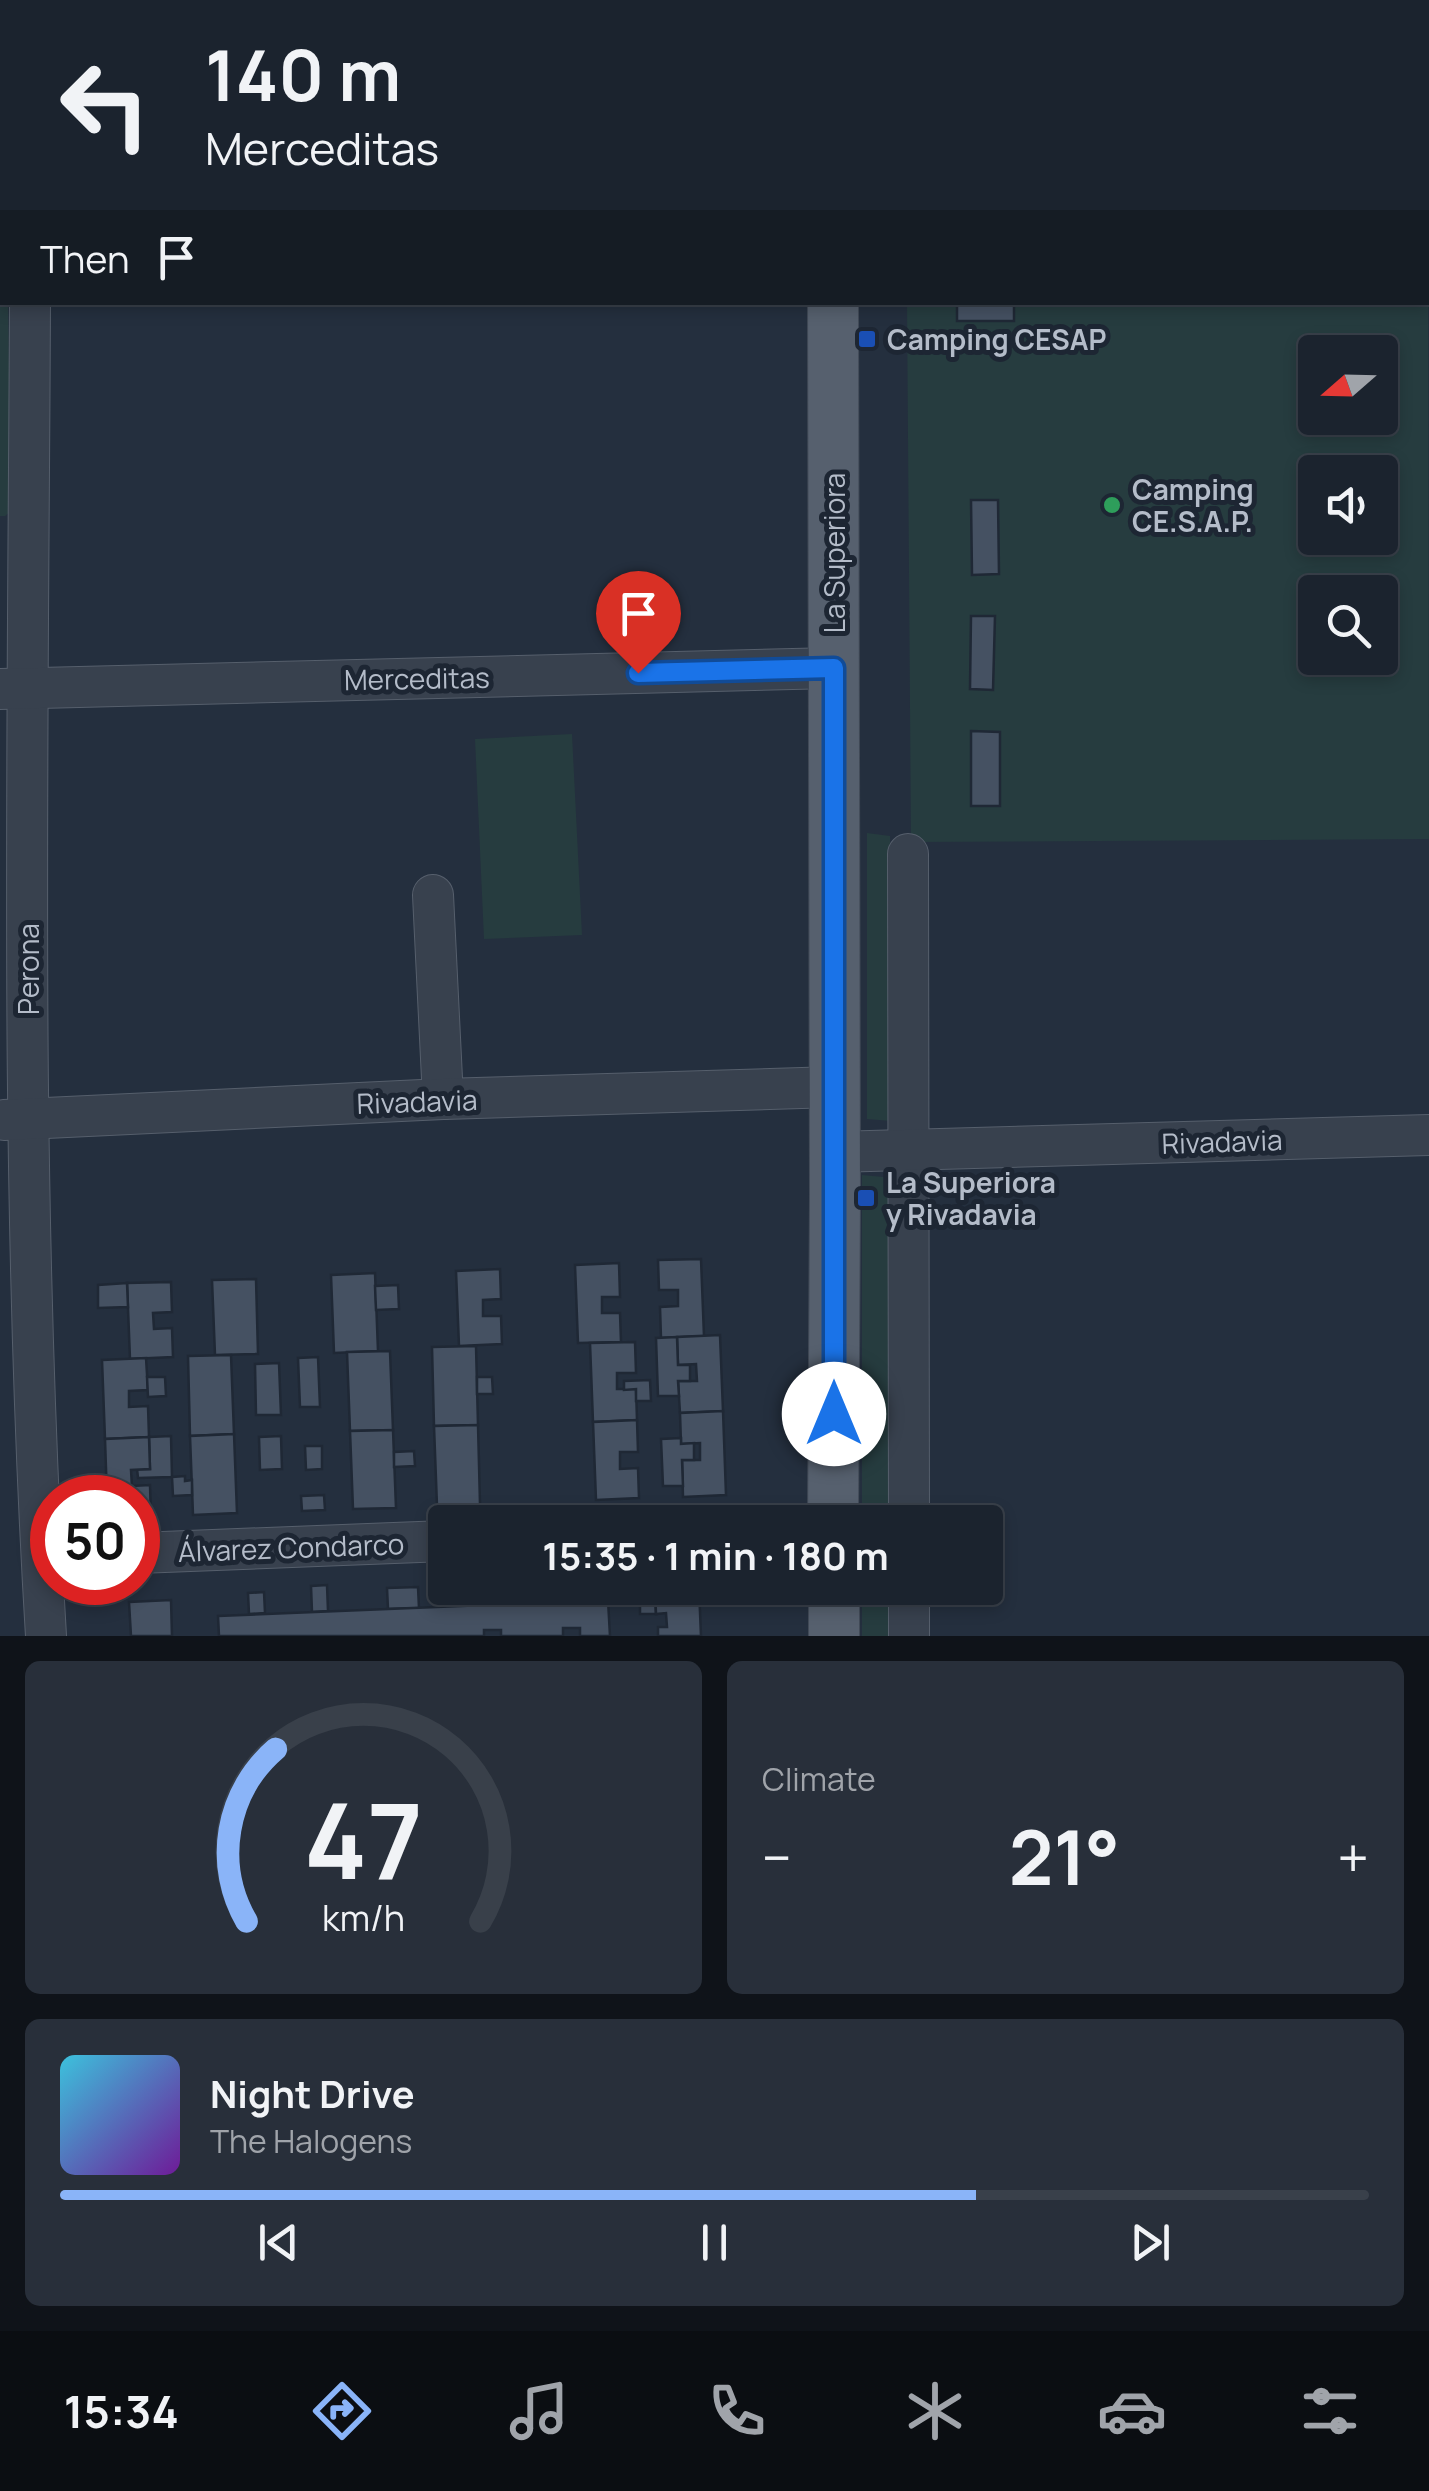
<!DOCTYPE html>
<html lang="en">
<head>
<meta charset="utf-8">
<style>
  :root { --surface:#1b232e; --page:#282f3a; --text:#f1f3f6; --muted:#a0a4aa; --line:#39404a; --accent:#8ab4f8 }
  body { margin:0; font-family:Manrope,sans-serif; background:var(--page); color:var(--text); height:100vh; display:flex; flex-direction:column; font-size:38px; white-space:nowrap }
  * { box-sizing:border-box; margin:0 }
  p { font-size:32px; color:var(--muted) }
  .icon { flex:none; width:55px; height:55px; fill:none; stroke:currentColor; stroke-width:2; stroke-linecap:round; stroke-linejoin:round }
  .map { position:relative; height:1636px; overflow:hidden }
  .sheet { display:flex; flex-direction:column; gap:25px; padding:25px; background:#0f1319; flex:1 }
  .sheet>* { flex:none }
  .guide { position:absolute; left:0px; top:0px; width:1430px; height:305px; box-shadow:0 5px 15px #0003,0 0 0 2px var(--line); background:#1b232e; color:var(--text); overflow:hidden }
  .needle { width:65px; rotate:250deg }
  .fabs { position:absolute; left:1298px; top:335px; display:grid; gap:20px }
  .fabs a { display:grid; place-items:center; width:100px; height:100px; border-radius:10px; background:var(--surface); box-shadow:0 5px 15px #0003,0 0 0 2px var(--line); font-size:50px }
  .speed { position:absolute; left:30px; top:1475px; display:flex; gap:20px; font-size:50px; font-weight:700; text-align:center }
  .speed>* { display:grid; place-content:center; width:130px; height:130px; border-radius:50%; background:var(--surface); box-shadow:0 5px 15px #0003,0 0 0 2px var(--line); line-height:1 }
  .speed .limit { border:15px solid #d22; background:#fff; color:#111 }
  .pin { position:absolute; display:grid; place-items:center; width:85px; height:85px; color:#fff; margin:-102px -42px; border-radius:50% 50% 50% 0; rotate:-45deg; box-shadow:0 0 10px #0007 }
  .pin .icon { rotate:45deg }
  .me { position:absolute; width:110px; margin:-55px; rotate:0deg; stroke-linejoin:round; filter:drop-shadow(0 0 8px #0008) }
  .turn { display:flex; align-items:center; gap:35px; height:210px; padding:0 40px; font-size:45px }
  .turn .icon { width:130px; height:130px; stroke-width:2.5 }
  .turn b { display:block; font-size:70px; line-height:85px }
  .then { display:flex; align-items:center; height:95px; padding:0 40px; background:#0003; gap:20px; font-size:38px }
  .big { font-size:75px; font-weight:700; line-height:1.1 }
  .sheet .card { flex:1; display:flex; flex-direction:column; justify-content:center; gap:15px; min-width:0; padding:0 35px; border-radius:15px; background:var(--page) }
  .sheet .dial { align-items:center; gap:0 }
  .dial svg { height:260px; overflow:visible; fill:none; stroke:var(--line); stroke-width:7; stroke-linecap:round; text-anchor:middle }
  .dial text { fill:var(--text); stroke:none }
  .song { display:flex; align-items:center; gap:30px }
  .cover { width:120px; height:120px; border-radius:15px; background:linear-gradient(135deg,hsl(190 70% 55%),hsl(280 70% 35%)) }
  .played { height:10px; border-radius:5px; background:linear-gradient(90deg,var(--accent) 70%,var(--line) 70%) }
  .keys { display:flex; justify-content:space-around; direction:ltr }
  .heat { display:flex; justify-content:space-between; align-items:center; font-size:55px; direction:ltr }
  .sheet .tiles { flex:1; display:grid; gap:25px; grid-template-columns:1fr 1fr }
  .card:last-child { grid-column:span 2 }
  .trip { position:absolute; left:428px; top:1505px; width:575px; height:100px; border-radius:10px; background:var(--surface); box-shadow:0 5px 15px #0003,0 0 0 2px var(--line); font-weight:700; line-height:100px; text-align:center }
  .dock { display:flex; height:160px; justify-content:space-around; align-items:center; background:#0b0e12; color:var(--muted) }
  .dock .icon { width:70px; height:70px }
  .dock .on { color:var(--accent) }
  .dock b { font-size:45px; color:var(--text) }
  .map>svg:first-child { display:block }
</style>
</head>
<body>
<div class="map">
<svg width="1429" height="1636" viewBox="0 0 1429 1636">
  <rect width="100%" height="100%" fill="#242f3e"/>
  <g fill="#263c3f" fill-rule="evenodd">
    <path d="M 1428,146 L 1429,839 L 911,842 L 907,303 L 1428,302 ZM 1315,352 L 1380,352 L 1380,418 L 1315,418 ZM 1315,472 L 1380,472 L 1380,538 L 1315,538 ZM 1315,592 L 1380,592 L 1380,658 L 1315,658 Z"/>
    <path d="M 0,199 L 2,202 L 2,302 L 8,303 L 11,511 L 5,516 L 0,516 Z"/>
    <path d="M 572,734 L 582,935 L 484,939 L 475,739 Z"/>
    <path d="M 867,833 L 890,836 L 891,1121 L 867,1119 Z"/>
    <path d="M 862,1175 L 894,1178 L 893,1522 L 862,1522 Z"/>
    <rect x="862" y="1588" width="31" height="48"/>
  </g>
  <g fill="#455162" stroke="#1f2835" stroke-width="2.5">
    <rect x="957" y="302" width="57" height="19"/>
    <path d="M 971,500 L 998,500 L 999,574 L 972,575 Z"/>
    <path d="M 971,616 L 995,616 L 993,690 L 970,689 Z"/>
    <path d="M 971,731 L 1000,732 L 1000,806 L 971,806 Z"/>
    <path d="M 701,1259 L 704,1336 L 661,1338 L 660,1307 L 678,1306 L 678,1290 L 659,1290 L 658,1260 Z"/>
    <path d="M 619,1263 L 620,1297 L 602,1297 L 602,1313 L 620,1313 L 621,1342 L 578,1343 L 575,1265 Z"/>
    <path d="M 500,1269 L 501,1299 L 483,1300 L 483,1316 L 501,1316 L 502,1344 L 459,1346 L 456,1271 Z"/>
    <path d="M 375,1273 L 378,1351 L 334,1353 L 331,1275 Z"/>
    <path d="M 256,1279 L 258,1354 L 215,1355 L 212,1280 Z"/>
    <path d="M 171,1282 L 172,1312 L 153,1313 L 154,1329 L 172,1328 L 173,1357 L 130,1359 L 127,1283 Z"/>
    <path d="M 127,1283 L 128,1307 L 98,1308 L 98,1285 Z"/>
    <path d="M 398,1285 L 399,1309 L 376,1310 L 375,1286 Z"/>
    <path d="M 720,1335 L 723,1411 L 680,1413 L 678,1381 L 697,1381 L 696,1364 L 678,1365 L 677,1337 Z"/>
    <path d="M 677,1337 L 678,1365 L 690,1365 L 690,1381 L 678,1381 L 679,1396 L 658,1396 L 656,1338 Z"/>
    <path d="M 635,1342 L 636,1373 L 617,1373 L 617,1389 L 636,1389 L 637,1420 L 593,1422 L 590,1343 Z"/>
    <path d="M 476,1346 L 478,1425 L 434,1426 L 432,1347 Z"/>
    <path d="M 390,1351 L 393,1430 L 350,1431 L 347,1352 Z"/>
    <path d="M 231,1355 L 234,1434 L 190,1436 L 188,1356 Z"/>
    <path d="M 318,1357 L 320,1407 L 300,1407 L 298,1358 Z"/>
    <path d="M 146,1358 L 148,1390 L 129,1391 L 129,1407 L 148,1406 L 149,1437 L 105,1439 L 102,1360 Z"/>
    <path d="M 279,1363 L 281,1415 L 256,1415 L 255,1364 Z"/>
    <path d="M 147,1377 L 165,1377 L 166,1396 L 148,1397 Z"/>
    <path d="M 477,1377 L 492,1377 L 493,1394 L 477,1394 Z"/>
    <path d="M 650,1380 L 651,1401 L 636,1401 L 636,1389 L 624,1390 L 624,1381 Z"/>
    <path d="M 723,1411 L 726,1495 L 683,1497 L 682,1460 L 700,1460 L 700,1443 L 681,1444 L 680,1413 Z"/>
    <path d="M 637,1420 L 638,1452 L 620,1452 L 620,1469 L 638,1468 L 639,1498 L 596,1500 L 593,1422 Z"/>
    <path d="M 478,1425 L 480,1504 L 437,1506 L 434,1426 Z"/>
    <path d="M 393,1430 L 396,1508 L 353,1509 L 350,1431 Z"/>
    <path d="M 234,1434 L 237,1513 L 193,1515 L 190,1436 Z"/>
    <path d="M 171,1436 L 172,1477 L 138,1478 L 137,1469 L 150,1469 L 149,1437 Z"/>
    <path d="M 281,1436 L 282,1469 L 260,1470 L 259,1437 Z"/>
    <path d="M 149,1437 L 150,1469 L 131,1470 L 132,1486 L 150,1485 L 151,1517 L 138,1517 L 138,1498 L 107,1498 L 105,1439 Z"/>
    <path d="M 681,1438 L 681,1444 L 694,1443 L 694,1460 L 682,1460 L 683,1486 L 663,1486 L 661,1439 Z"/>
    <path d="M 305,1446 L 322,1446 L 322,1469 L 306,1470 Z"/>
    <path d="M 414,1451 L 415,1466 L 394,1467 L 394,1452 Z"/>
    <path d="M 185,1476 L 185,1481 L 192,1480 L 192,1495 L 173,1496 L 172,1477 Z"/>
    <path d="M 324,1495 L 325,1510 L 302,1511 L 301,1496 Z"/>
    <path d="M 327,1585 L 328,1611 L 312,1612 L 311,1586 Z"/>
    <path d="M 418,1587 L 419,1608 L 388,1609 L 387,1588 Z"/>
    <path d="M 472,1588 L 514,1588 L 515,1604 L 473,1605 Z"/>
    <path d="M 593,1588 L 634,1588 L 635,1599 L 593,1601 Z"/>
    <path d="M 634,1588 L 655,1588 L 656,1614 L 640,1614 L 640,1602 L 635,1602 Z"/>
    <path d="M 655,1588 L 699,1588 L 701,1636 L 658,1636 L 658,1627 L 667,1627 L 666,1613 L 656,1614 Z"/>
    <path d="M 264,1592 L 265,1613 L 249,1614 L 248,1593 Z"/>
    <path d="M 171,1600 L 172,1636 L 131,1636 L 129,1602 Z"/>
    <path d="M 608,1600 L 610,1636 L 580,1636 L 580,1628 L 563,1628 L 563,1636 L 501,1636 L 501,1630 L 484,1630 L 484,1636 L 219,1636 L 218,1616 Z"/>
  </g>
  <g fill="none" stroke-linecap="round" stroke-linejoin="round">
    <g stroke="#565f6c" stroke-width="42">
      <g id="minor">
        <path d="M 2,0 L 2,17"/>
        <path d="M 93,0 L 93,2"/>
        <path d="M 189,0 L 189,2"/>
        <path d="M 257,2 L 257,0"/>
        <path d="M 1428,112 L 1429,112"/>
        <path d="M 0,134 L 2,134"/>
        <path d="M 30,302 C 28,747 19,1192 46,1636"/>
        <path d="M 0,689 L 834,668"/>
        <path d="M 908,854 L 909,1522"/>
        <path d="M 433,895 L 443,1099"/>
        <path d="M 4,1120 L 443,1099 L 834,1087"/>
        <path d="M 835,1152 L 1429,1135"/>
        <path d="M 138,1553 L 445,1541"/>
        <path d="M 909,1588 L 909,1636"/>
      </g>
    </g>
    <g stroke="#414a57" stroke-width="52">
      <g id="major">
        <path d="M 833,0 L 833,2"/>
        <path d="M 833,302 L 835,1196 L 833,1522"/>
        <path d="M 834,1588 L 834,1636"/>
      </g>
    </g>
    <use href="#minor" stroke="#38414e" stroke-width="40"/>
    <use href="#major" stroke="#56606e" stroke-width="50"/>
  </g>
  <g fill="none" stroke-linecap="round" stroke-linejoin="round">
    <g stroke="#114b97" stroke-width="25">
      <path id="route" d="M 638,673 L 834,668 L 834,1414"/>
    </g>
    <use href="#route" stroke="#1a73e8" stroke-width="18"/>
  </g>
  <g fill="#1a4fb4" stroke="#1d2633" stroke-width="4">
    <rect x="857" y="329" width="20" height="20" rx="5"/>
    <rect x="856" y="1188" width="20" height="20" rx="5"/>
  </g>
  <circle fill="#2e9e5b" stroke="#1d2633" stroke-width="4" cx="1112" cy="505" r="10"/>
  <g text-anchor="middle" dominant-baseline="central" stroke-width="10" stroke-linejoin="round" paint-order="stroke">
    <g font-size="28" font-weight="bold" fill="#b4bcc9" stroke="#1d2633" text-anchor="start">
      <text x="887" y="339">Camping CESAP</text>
      <text x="1132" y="489">Camping<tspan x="1132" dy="32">CE.S.A.P.</tspan></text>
      <text x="886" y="1182">La Superiora<tspan x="886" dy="32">y Rivadavia</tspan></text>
    </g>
    <g font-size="28" fill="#b4bcc9" stroke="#1d2633">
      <text transform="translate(834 553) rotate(-90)">La Superiora</text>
      <text transform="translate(417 678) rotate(-1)">Merceditas</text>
      <text transform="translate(28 969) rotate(-90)">Perona</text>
      <text transform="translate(417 1101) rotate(-2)">Rivadavia</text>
      <text transform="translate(1222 1141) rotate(-2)">Rivadavia</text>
      <text transform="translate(291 1547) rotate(-2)">Álvarez Condarco</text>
    </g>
  </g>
</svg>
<div class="fabs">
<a><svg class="needle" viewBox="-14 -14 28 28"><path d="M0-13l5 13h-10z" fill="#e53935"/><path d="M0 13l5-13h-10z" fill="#a0a4aa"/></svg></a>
<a><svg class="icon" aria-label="sound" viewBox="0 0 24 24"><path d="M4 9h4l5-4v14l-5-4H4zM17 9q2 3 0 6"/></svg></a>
<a><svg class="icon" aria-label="search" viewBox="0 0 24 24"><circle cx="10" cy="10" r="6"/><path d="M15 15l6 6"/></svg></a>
</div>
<div class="speed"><div class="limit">50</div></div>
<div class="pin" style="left:638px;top:673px;background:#d93025"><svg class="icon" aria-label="arrive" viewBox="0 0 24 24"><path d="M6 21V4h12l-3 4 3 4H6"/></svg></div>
<svg class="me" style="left:834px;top:1414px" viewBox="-20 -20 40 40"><circle r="19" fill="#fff"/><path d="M0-13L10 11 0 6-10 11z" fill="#1a73e8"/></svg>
<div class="trip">15:35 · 1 min · 180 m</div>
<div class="guide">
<div class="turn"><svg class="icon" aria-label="left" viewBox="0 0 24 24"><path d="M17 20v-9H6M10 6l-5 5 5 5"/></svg><div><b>140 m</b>Merceditas</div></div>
<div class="then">Then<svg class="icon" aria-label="arrive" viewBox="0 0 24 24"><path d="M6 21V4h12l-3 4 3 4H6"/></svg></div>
</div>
</div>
<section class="sheet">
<div class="tiles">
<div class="card dial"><svg viewBox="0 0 100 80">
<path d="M14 69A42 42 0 1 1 86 69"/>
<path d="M14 69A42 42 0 0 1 23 16" stroke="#8ab4f8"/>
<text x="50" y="56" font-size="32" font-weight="700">47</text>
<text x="50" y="72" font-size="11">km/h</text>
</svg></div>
<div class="card"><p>Climate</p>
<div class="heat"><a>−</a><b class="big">21°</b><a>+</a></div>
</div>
<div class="card">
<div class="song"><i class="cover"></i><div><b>Night Drive</b><p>The Halogens</p></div></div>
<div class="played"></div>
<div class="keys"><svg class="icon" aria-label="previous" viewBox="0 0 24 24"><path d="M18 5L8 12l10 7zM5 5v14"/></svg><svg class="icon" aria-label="pause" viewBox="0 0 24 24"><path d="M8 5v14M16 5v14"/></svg><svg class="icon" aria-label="next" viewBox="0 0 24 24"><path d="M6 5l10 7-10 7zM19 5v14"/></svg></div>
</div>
</div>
</section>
<nav class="dock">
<b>15:34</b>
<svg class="icon on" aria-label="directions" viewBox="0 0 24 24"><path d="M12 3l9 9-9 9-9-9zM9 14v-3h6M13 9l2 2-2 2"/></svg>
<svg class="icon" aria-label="music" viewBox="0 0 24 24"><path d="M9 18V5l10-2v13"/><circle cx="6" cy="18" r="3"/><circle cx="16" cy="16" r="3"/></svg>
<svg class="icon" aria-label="phone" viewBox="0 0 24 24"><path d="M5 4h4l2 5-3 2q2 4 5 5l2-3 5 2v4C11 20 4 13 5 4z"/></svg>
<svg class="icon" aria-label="climate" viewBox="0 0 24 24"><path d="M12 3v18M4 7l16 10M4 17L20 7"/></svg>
<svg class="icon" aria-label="car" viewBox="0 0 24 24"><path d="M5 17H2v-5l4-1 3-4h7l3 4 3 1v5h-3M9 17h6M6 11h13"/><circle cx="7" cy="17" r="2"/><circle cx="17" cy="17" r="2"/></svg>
<svg class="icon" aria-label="filters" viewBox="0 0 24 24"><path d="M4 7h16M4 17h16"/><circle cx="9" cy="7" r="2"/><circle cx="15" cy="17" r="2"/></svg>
</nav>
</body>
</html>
